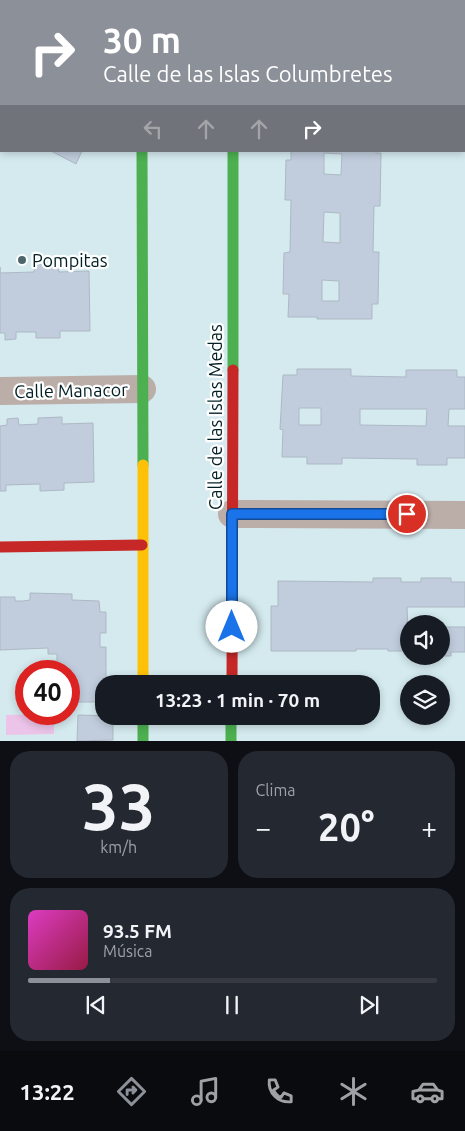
<!DOCTYPE html>
<html lang="es">
<head>
<meta charset="utf-8">
<style>
  :root { --surface:#171b24; --page:#242831; --text:#f1f3f6; --muted:#9ea1a6; --line:#363941; --accent:#8c9099 }
  body { margin:0; font-family:Ubuntu,sans-serif; background:var(--page); color:var(--text); height:100vh; display:flex; flex-direction:column; font-size:19px; white-space:nowrap }
  * { box-sizing:border-box; margin:0 }
  p { font-size:16px; color:var(--muted) }
  .icon { flex:none; width:28px; height:28px; fill:none; stroke:currentColor; stroke-width:2; stroke-linecap:round; stroke-linejoin:round }
  .map { position:relative; height:741px; overflow:hidden }
  .drawer { display:flex; flex-direction:column; gap:10px; padding:10px; background:#0d0f14; flex:1 }
  .drawer>* { flex:none }
  .hud { position:absolute; left:0px; top:0px; width:465px; height:152px; box-shadow:0 2px 8px #0003; background:#8c9099; color:#fff; overflow:hidden }
  .fabs { position:absolute; left:400px; top:615px; display:grid; gap:10px }
  .fabs a { display:grid; place-items:center; width:50px; height:50px; border-radius:50%; background:var(--surface); box-shadow:0 2px 8px #0003; font-size:25px }
  .speed { position:absolute; left:15px; top:660px; display:flex; gap:10px; font-size:25px; font-weight:700; text-align:center }
  .speed>* { display:grid; place-content:center; width:65px; height:65px; border-radius:50%; background:var(--surface); box-shadow:0 2px 8px #0003; line-height:1 }
  .speed .limit { border:8px solid #d22; background:#fff; color:#111 }
  .pin { position:absolute; display:grid; place-items:center; width:42px; height:42px; color:#fff; margin:-21px; border:2px solid #fff; border-radius:50%; box-shadow:0 1px 5px #0007 }
  .me { position:absolute; width:55px; margin:-28px; rotate:0deg; stroke-linejoin:round; filter:drop-shadow(0 0 4px #0008) }
  .turn { display:flex; align-items:center; gap:18px; height:105px; padding:0 20px; font-size:22px }
  .turn .icon { width:65px; height:65px; stroke-width:2.5 }
  .turn b { display:block; font-size:35px; line-height:42px }
  .lanes { display:flex; align-items:center; height:48px; padding:0 20px; background:#0003; justify-content:center; gap:25px; direction:ltr }
  .lanes .off { opacity:.35 }
  .big { font-size:38px; font-weight:700; line-height:1.1 }
  .drawer .card { flex:1; display:flex; flex-direction:column; justify-content:center; gap:8px; min-width:0; padding:0 18px; border-radius:20px; background:var(--page) }
  .drawer .dial { align-items:center; gap:0 }
  .dial b { font-size:65px; line-height:1 }
  .song { display:flex; align-items:center; gap:15px }
  .cover { width:60px; height:60px; border-radius:8px; background:linear-gradient(135deg,hsl(310 70% 55%),hsl(340 70% 35%)) }
  .played { height:5px; border-radius:2px; background:linear-gradient(90deg,var(--accent) 20%,var(--line) 20%) }
  .keys { display:flex; justify-content:space-around; direction:ltr }
  .heat { display:flex; justify-content:space-between; align-items:center; font-size:28px; direction:ltr }
  .drawer .tiles { flex:1; display:grid; gap:10px; grid-template-columns:1fr 1fr }
  .card:last-child { grid-column:span 2 }
  .trip { position:absolute; left:95px; top:675px; width:285px; height:50px; border-radius:20px; background:var(--surface); box-shadow:0 2px 8px #0003; font-weight:700; line-height:50px; text-align:center }
  .dock { display:flex; height:80px; justify-content:space-around; align-items:center; background:#090b0e; color:var(--muted) }
  .dock .icon { width:35px; height:35px }
  .dock .current { color:var(--accent) }
  .dock b { font-size:22px; color:var(--text) }
  .map>svg:first-child { display:block }
</style>
</head>
<body>
<div class="map">
<svg width="465" height="741" viewBox="0 0 465 741">
  <rect width="100%" height="100%" fill="#d4eaef"/>
  <path fill="#ecc4e9" d="M 54,714 L 54,734 L 6,735 L 6,715 Z"/>
  <g fill="#c1cddd" stroke="#adb8c4" fill-rule="evenodd">
    <rect x="31" y="0" width="50" height="1"/>
    <rect x="293" y="0" width="33" height="1"/>
    <rect x="343" y="0" width="34" height="1"/>
    <rect x="0" y="59" width="1" height="42"/>
    <path d="M 51,151 L 82,151 L 76,164 Z"/>
    <path d="M 291,151 L 376,151 L 376,153 L 381,153 L 380,206 L 374,206 L 373,252 L 379,252 L 378,304 L 372,304 L 372,319 L 317,319 L 317,317 L 288,317 L 289,294 L 283,294 L 284,253 L 290,252 L 291,200 L 285,200 L 286,160 L 291,160 ZM 324,153 L 342,154 L 341,175 L 324,174 ZM 324,212 L 340,213 L 340,243 L 323,242 ZM 322,280 L 339,281 L 339,301 L 322,301 Z"/>
    <path d="M 58,264 L 59,272 L 89,271 L 90,331 L 60,331 L 60,338 L 36,338 L 36,332 L 16,332 L 16,339 L 5,340 L 5,333 L 0,333 L 0,267 L 0,273 L 34,272 L 34,265 Z"/>
    <path d="M 297,369 L 351,369 L 351,376 L 406,377 L 406,370 L 457,370 L 457,377 L 465,377 L 465,409 L 449,409 L 448,426 L 465,426 L 465,458 L 447,458 L 447,465 L 417,465 L 417,459 L 342,458 L 342,464 L 307,464 L 307,457 L 282,457 L 283,430 L 280,429 L 283,375 L 297,375 ZM 299,408 L 321,408 L 321,425 L 299,425 ZM 360,409 L 427,409 L 426,426 L 360,425 Z"/>
    <path d="M 62,417 L 62,424 L 93,423 L 94,482 L 64,483 L 64,490 L 40,491 L 40,484 L 6,485 L 6,491 L 0,491 L 0,426 L 7,425 L 7,419 L 18,418 L 19,425 L 38,424 L 38,418 Z"/>
    <path d="M 373,578 L 401,578 L 401,582 L 421,582 L 421,578 L 451,578 L 451,582 L 465,582 L 465,607 L 407,607 L 409,651 L 388,651 L 388,649 L 356,649 L 356,651 L 271,651 L 271,606 L 278,606 L 278,581 L 373,582 Z"/>
    <path d="M 30,593 L 72,594 L 72,600 L 99,601 L 100,612 L 106,612 L 106,633 L 100,633 L 100,647 L 106,647 L 106,684 L 104,684 L 104,697 L 99,697 L 99,702 L 69,702 L 69,671 L 50,671 L 48,661 L 57,661 L 57,654 L 48,654 L 48,648 L 0,650 L 0,597 L 15,597 L 15,601 L 23,601 L 30,600 Z"/>
    <path d="M 441,627 L 465,627 L 465,652 L 451,652 L 451,656 L 441,656 Z"/>
    <path d="M 78,715 L 113,716 L 113,740 L 77,741 Z"/>
  </g>
  <g fill="none" stroke-linecap="round" stroke-linejoin="round">
    <g stroke="#bbaea9" stroke-width="28">
      <path d="M 0,23 L 1,24"/>
      <path d="M 0,391 L 142,389"/>
      <path d="M 232,514 L 465,515"/>
    </g>
    <g stroke="#4caf50" stroke-width="11">
      <path d="M 142,0 L 142,1"/>
      <path d="M 142,151 L 143,465"/>
      <path d="M 233,370 L 233,151"/>
      <path d="M 143,716 L 143,741"/>
      <path d="M 231,716 L 231,741"/>
    </g>
    <path stroke="#ffc107" stroke-width="11" d="M 143,465 L 143,684"/>
    <g stroke="#c62828" stroke-width="11">
      <path d="M 233,0 L 233,1"/>
      <path d="M 0,547 L 142,545"/>
      <path d="M 232,684 L 233,370"/>
    </g>
  </g>
  <g fill="none" stroke-linecap="round" stroke-linejoin="round">
    <g stroke="#114b97" stroke-width="12">
      <path id="route" d="M 232,627 L 232,514 L 407,514"/>
    </g>
    <use href="#route" stroke="#1a73e8" stroke-width="9"/>
  </g>
  <circle fill="#4c666c" stroke="#fff" stroke-width="2" cx="22" cy="260" r="5"/>
  <g text-anchor="middle" dominant-baseline="central" stroke-width="4.5" stroke-linejoin="round" paint-order="stroke">
    <g font-size="18" fill="#021f25" stroke="#fff" text-anchor="start">
      <text x="32" y="260">Pompitas</text>
    </g>
    <g font-size="18" fill="#021f25" stroke="#fff">
      <text transform="translate(71 390) rotate(-1)">Calle Manacor</text>
      <text transform="translate(215 417) rotate(-90)">Calle de las Islas Medas</text>
    </g>
  </g>
</svg>
<div class="fabs">
<a><svg class="icon" aria-label="sound" viewBox="0 0 24 24"><path d="M4 9h4l5-4v14l-5-4H4zM17 9q2 3 0 6"/></svg></a>
<a><svg class="icon" aria-label="layers" viewBox="0 0 24 24"><path d="M12 4l9 5-9 5-9-5zM3 14l9 5 9-5"/></svg></a>
</div>
<div class="speed"><div class="limit">40</div></div>
<div class="pin" style="left:407px;top:514px;background:#d93025"><svg class="icon" aria-label="arrive" viewBox="0 0 24 24"><path d="M6 21V4h12l-3 4 3 4H6"/></svg></div>
<svg class="me" style="left:232px;top:627px" viewBox="-20 -20 40 40"><circle r="19" fill="#fff"/><path d="M0-13L10 11 0 6-10 11z" fill="#1a73e8"/></svg>
<div class="trip">13:23 · 1 min · 70 m</div>
<div class="hud">
<div class="turn"><svg class="icon" aria-label="right" viewBox="0 0 24 24"><path d="M7 20v-9h11M14 6l5 5-5 5"/></svg><div><b>30 m</b>Calle de las Islas Columbretes</div></div>
<div class="lanes"><svg class="icon off" aria-label="left" viewBox="0 0 24 24"><path d="M17 20v-9H6M10 6l-5 5 5 5"/></svg><svg class="icon off" aria-label="ahead" viewBox="0 0 24 24"><path d="M12 20V5M6 11l6-6 6 6"/></svg><svg class="icon off" aria-label="ahead" viewBox="0 0 24 24"><path d="M12 20V5M6 11l6-6 6 6"/></svg><svg class="icon" aria-label="right" viewBox="0 0 24 24"><path d="M7 20v-9h11M14 6l5 5-5 5"/></svg></div>
</div>
</div>
<section class="drawer">
<div class="tiles">
<div class="card dial"><b>33</b><p>km/h</p></div>
<div class="card"><p>Clima</p>
<div class="heat"><a>−</a><b class="big">20°</b><a>+</a></div>
</div>
<div class="card">
<div class="song"><i class="cover"></i><div><b>93.5 FM</b><p>Música</p></div></div>
<div class="played"></div>
<div class="keys"><svg class="icon" aria-label="previous" viewBox="0 0 24 24"><path d="M18 5L8 12l10 7zM5 5v14"/></svg><svg class="icon" aria-label="pause" viewBox="0 0 24 24"><path d="M8 5v14M16 5v14"/></svg><svg class="icon" aria-label="next" viewBox="0 0 24 24"><path d="M6 5l10 7-10 7zM19 5v14"/></svg></div>
</div>
</div>
</section>
<nav class="dock">
<b>13:22</b>
<svg class="icon current" aria-label="directions" viewBox="0 0 24 24"><path d="M12 3l9 9-9 9-9-9zM9 14v-3h6M13 9l2 2-2 2"/></svg>
<svg class="icon" aria-label="music" viewBox="0 0 24 24"><path d="M9 18V5l10-2v13"/><circle cx="6" cy="18" r="3"/><circle cx="16" cy="16" r="3"/></svg>
<svg class="icon" aria-label="phone" viewBox="0 0 24 24"><path d="M5 4h4l2 5-3 2q2 4 5 5l2-3 5 2v4C11 20 4 13 5 4z"/></svg>
<svg class="icon" aria-label="climate" viewBox="0 0 24 24"><path d="M12 3v18M4 7l16 10M4 17L20 7"/></svg>
<svg class="icon" aria-label="car" viewBox="0 0 24 24"><path d="M5 17H2v-5l4-1 3-4h7l3 4 3 1v5h-3M9 17h6M6 11h13"/><circle cx="7" cy="17" r="2"/><circle cx="17" cy="17" r="2"/></svg>
</nav>
</body>
</html>
